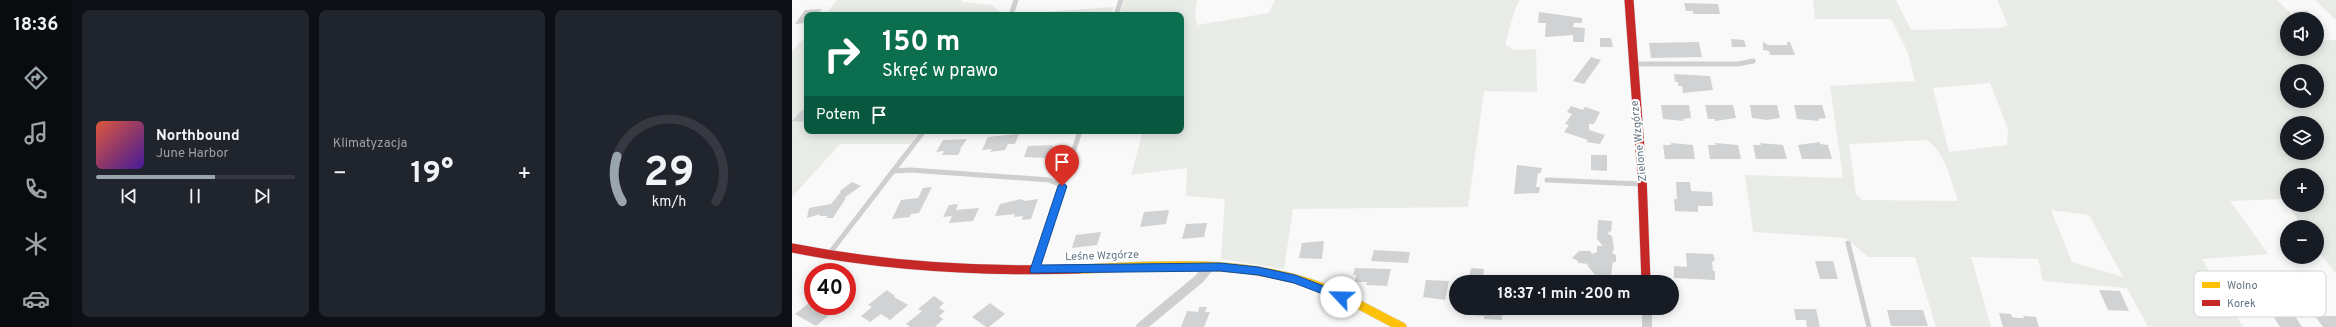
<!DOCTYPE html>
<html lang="pl">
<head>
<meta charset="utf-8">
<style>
  :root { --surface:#171b24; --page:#20242c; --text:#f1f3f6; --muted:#9ea1a6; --line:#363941; --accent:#99a4ac }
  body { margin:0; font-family:Overpass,sans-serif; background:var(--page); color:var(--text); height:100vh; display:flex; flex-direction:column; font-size:15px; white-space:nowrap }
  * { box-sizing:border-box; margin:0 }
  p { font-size:13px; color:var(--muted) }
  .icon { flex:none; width:22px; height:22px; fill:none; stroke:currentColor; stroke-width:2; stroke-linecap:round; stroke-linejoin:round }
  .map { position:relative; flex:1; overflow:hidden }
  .panel { display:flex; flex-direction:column; gap:10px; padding:10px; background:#0d0f14; width:720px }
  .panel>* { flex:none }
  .guide { position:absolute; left:12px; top:12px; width:380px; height:122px; border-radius:8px; box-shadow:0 2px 10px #0003; background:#0b6e4f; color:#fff; overflow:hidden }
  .fabs { position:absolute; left:1488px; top:12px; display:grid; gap:8px }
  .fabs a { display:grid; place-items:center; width:44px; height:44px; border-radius:50%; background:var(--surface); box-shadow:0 2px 10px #0003; font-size:20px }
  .speed { position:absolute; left:12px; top:263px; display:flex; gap:8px; font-size:20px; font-weight:700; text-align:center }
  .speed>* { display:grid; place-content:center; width:52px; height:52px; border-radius:50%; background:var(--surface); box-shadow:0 2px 10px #0003; line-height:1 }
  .speed .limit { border:6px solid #d22; background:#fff; color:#111 }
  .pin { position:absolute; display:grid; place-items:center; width:34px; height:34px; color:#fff; margin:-41px -17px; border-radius:50% 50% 50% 0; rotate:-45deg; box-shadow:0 0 4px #0007 }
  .pin .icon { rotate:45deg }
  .me { position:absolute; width:44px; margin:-22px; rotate:294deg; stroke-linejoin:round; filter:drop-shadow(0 0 3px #0008) }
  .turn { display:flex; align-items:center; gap:14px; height:84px; padding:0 12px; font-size:18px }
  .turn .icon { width:52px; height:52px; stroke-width:2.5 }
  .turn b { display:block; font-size:28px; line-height:34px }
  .then { display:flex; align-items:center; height:38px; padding:0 12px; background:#0003; gap:8px; font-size:15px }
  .big { font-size:30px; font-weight:700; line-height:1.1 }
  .panel .tile { flex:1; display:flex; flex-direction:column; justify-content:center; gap:6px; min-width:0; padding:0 14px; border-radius:8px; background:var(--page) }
  .panel .dial { align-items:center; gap:0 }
  .dial svg { height:104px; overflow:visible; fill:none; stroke:var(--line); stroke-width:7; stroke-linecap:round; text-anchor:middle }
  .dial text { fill:var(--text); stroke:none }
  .song { display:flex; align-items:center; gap:12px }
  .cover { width:48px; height:48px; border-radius:6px; background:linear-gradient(135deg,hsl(10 70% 55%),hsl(260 70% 35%)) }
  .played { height:4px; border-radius:2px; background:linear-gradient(90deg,var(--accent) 60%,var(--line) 60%) }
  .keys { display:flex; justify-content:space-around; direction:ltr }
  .heat { display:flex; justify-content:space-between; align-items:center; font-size:22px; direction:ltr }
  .panel .tiles { flex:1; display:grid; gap:10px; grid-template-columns:repeat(3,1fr) }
  .trip { position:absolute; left:657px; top:275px; width:230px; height:40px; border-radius:20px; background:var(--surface); box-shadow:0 2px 10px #0003; font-weight:700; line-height:40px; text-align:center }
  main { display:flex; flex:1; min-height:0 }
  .tab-bar { display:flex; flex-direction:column; width:72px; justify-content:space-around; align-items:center; background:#090b0e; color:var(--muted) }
  .tab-bar .icon { width:28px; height:28px }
  .tab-bar .current { color:var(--accent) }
  .tab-bar b { font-size:18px; color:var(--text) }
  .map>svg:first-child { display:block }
</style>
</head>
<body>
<main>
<nav class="tab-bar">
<b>18:36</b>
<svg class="icon current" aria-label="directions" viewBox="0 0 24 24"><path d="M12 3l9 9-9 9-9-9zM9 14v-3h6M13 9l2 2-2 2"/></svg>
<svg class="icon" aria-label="music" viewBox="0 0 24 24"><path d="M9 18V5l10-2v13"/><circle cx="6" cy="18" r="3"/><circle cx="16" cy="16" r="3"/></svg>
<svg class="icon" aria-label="phone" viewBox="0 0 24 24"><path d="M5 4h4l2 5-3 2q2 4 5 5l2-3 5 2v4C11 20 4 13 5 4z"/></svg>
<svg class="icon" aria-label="climate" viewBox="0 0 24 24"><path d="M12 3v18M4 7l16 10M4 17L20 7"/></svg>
<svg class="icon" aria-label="car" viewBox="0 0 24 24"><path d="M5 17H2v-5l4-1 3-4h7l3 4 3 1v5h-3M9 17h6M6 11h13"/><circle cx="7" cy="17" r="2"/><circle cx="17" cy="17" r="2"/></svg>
</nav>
<section class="panel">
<div class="tiles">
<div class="tile">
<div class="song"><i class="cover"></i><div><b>Northbound</b><p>June Harbor</p></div></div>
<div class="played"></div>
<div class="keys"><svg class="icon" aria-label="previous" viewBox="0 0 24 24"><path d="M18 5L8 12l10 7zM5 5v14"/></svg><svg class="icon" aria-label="pause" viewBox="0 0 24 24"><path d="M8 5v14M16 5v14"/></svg><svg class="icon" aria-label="next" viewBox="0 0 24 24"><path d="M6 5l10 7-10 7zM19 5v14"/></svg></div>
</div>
<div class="tile"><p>Klimatyzacja</p>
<div class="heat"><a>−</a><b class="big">19°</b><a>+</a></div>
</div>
<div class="tile dial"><svg viewBox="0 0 100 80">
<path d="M14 69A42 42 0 1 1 86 69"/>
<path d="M14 69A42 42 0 0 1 10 34" stroke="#99a4ac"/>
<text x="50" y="56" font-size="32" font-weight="700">29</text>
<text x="50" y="72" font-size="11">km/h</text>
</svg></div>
</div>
</section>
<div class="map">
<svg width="1544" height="327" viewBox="0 0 1544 327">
  <rect width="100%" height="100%" fill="#f9f9f9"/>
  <g fill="#e8ebe6" fill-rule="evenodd">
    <path d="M 45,0 L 170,0 L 170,2 L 200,5 L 211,15 L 33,15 Z"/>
    <path d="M 332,0 L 405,0 L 403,14 L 405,25 L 477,13 L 483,0 L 728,0 L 723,9 L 713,44 L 721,50 L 744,49 L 745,92 L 692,91 L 676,207 L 501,209 L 492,269 L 429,259 L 433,199 L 394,196 L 395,168 L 339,175 L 351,131 L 389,131 L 389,15 L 328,15 Z"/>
    <path d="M 1021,0 L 1104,0 L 1119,30 L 1208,28 L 1216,25 L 1205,0 L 1485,0 L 1505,19 L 1495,19 L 1495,49 L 1525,49 L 1525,38 L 1529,41 L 1544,40 L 1544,274 L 1525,249 L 1525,227 L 1511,227 L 1496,205 L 1525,205 L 1525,175 L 1495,175 L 1495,204 L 1490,199 L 1438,201 L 1476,254 L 1410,259 L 1451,327 L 1356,327 L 1335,288 L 1251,281 L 1246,259 L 1179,257 L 1199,327 L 1144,327 L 1123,257 L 1076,257 L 1054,238 L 961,232 L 953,175 L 1051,178 L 1038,86 L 1123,81 L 1116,53 L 1099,19 L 1023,19 ZM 1495,71 L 1525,71 L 1525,101 L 1495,101 ZM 1198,83 L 1216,129 L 1215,145 L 1157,152 L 1141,88 ZM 1495,123 L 1525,123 L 1525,153 L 1495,153 ZM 1135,140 C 1152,151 1160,182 1166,201 L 1070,200 L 1064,194 L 1057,144 ZM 1259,210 L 1297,215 L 1331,277 L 1280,262 Z"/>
    <path d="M 1523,0 L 1544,0 L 1544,20 L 1543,19 Z"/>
    <path d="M 321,7 L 319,15 L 225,15 L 225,14 Z"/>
    <path d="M 15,35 L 15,131 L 128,131 L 118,144 L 48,144 L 0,197 L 0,51 Z"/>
  </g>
  <g fill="#d0d2d3">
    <path d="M 892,3 L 926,4 L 928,14 L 901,14 L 901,11 L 894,11 Z"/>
    <path d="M 30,9 L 25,15 L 15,15 L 15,23 L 3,24 L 13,10 Z"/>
    <path d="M 1515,11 L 1524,19 L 1509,19 L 1501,12 Z"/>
    <path d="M 747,12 L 790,18 L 790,23 L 782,23 L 781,27 L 793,28 L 792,42 L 781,42 L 781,35 L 753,37 L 754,23 L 746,23 Z"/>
    <path d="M 808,38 L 819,38 L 821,47 L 808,47 Z"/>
    <path d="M 939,39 L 952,40 L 954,47 L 940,47 Z"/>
    <path d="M 907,42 L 910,57 L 859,58 L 857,43 Z"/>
    <path d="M 971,42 L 976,45 L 995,45 L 995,42 L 998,42 L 1003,55 L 978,55 L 977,51 L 971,50 Z"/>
    <path d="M 799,57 L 809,60 L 792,84 L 781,81 Z"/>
    <path d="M 882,74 L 918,76 L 921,90 L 891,93 L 890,86 L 886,86 L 886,82 L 883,82 Z"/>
    <path d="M 869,105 L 897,105 L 899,118 L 891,119 L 892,121 L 871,119 Z"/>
    <path d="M 913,105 L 941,105 L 944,118 L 923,121 L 923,119 L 916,119 Z"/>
    <path d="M 958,105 L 985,105 L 988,118 L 975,120 L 960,118 Z"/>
    <path d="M 1002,105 L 1030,105 L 1034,118 L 1026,119 L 1027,121 L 1005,119 Z"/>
    <path d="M 779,106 L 791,110 L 793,107 L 808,112 L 802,124 L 797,124 L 797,130 L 813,135 L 808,144 L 794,142 L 796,140 L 772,132 L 777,125 L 773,124 L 780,114 L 775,112 Z"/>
    <path d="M 10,110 L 15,110 L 15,122 L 0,121 Z"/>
    <path d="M 227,134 L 223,144 L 216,144 L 213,150 L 198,152 L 200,149 L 190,150 L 196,137 Z"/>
    <path d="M 175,139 L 168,149 L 169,149 L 166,155 L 150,155 L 152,151 L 144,152 L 151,140 Z"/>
    <path d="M 1028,142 L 1028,144 L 1036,145 L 1040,159 L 1010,159 L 1006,145 Z"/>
    <path d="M 879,143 L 901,145 L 903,159 L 873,159 L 871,145 L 879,145 Z"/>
    <path d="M 923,143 L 946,145 L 949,159 L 918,159 L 916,145 L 924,145 Z"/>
    <path d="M 968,143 L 991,145 L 995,159 L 964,159 L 961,145 L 969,145 Z"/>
    <path d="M 261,145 L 256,158 L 232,157 L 236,146 Z"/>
    <path d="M 799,155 L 815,155 L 815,171 L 799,170 Z"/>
    <path d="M 725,165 L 750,168 L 749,173 L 746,173 L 744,187 L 748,187 L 747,193 L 722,194 Z"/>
    <path d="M 60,182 L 69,186 L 52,198 L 54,198 L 41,218 L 34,218 L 36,216 L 27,216 L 28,214 L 15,218 L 17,208 L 39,204 L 49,192 L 48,191 Z"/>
    <path d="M 884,182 L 898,182 L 899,191 L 920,192 L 921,206 L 906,206 L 906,212 L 883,211 L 882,199 L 885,199 Z"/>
    <path d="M 140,187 L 127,213 L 119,214 L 118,217 L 100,219 L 109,200 L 126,198 L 131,188 Z"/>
    <path d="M 229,199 L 233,201 L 246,199 L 239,219 L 230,220 L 231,216 L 222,217 L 223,214 L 203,216 L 208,204 Z"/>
    <path d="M 166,204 L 164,210 L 187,208 L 181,221 L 157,223 L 160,216 L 151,217 L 157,205 Z"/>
    <path d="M 377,210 L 374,224 L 348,227 L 352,212 Z"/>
    <path d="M 806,220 L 820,221 L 819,232 L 817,231 L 816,234 L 820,236 L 822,249 L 820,253 L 824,255 L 824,262 L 821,262 L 819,275 L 826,281 L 831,279 L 835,282 L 806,282 L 804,276 L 795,265 L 797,264 L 786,263 L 786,261 L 780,258 L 787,251 L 798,251 L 800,254 L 805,252 L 805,246 L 811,246 L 805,239 Z"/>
    <path d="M 415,223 L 412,237 L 390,239 L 394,224 Z"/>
    <path d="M 309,232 L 305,245 L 280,248 L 284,235 Z"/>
    <path d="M 532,241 L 530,259 L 507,258 L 510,243 Z"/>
    <path d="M 582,250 L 618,252 L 616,263 L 579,261 Z"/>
    <path d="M 894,253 L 921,254 L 923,260 L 920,262 L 921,271 L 923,271 L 923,280 L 882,278 L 882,266 L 895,267 Z"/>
    <path d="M 1023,261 L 1041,261 L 1046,279 L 1028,279 Z"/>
    <path d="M 563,268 L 599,269 L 595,286 L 574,285 L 575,282 L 563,282 L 564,275 L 561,275 Z"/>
    <path d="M 679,268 L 692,269 L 690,282 L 676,282 Z"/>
    <path d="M 634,280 L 657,281 L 653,300 L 631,297 Z"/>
    <path d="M 95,290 L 103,296 L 102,297 L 116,305 L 98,320 L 89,314 L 78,322 L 69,316 L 80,307 L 76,305 Z"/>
    <path d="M 1307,290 L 1328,291 L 1337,311 L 1316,310 Z"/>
    <path d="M 142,296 L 152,303 L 147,308 L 153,311 L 147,316 L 151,319 L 143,327 L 118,327 L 114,324 L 130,311 L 126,309 Z"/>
    <path d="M 21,300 L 21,306 L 48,306 L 24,326 L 3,314 Z"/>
    <path d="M 198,303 L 213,314 L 197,327 L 194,327 L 180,317 Z"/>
    <path d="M 407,307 L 415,307 L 413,312 L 418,312 L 412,327 L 389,327 L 395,311 L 406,312 Z"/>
    <path d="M 679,308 L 711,308 L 710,320 L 692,319 L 692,316 L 678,315 Z"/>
    <path d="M 1002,309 L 1024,309 L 1028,327 L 1015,327 L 1014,320 L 1004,320 Z"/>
    <path d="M 1095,310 L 1131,310 L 1136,326 L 1099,326 Z"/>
    <path d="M 1207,313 L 1219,314 L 1220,317 L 1226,318 L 1232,318 L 1231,316 L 1244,317 L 1247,327 L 1211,327 Z"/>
    <path d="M 1481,316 L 1503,316 L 1510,327 L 1488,327 Z"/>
    <path d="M 1523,316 L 1544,316 L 1544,327 L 1531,327 Z"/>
  </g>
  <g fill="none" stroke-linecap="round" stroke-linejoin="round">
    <g stroke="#d5d6d7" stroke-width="10">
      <path id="slow" d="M 288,269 C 364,266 443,259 517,283 C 549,293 579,312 610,327"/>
    </g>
    <g stroke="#d5d6d7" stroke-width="10">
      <g id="jam">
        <path d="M 837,0 L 850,176 L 854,282"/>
        <path d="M 0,248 C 96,267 191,272 288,269"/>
      </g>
    </g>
    <g stroke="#cecfd0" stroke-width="5">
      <path d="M 219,15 L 224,0"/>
      <path d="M 324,15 L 329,0"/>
      <path d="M 843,64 L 946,64 L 961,61"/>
      <path d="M 101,171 L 119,170 L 257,180 L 271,186"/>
      <path d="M 755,180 L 848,184"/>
      <path d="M 1056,243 L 1077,327"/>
      <path d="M 37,254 L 132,131"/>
      <path d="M 243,270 L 288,131"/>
    </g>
    <g stroke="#cecfd0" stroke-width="10">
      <path d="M 855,308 L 855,327"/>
      <path d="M 349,327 L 407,279 L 417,267"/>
    </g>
    <use href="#slow" stroke="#ffc107" stroke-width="9"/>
    <use href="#jam" stroke="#c62828" stroke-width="9"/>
  </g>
  <path fill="#1a73e8" stroke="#114b97" d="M 270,182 L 275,186 L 249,265 L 428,263 L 466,267 L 503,275 L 553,294 L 554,297 L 549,301 L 502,283 L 466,275 L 428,271 L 239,273 L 238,270 L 266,186 Z"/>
  <g text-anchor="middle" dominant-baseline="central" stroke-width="4" stroke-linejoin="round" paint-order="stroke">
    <g font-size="11" fill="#657683" stroke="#fff">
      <text transform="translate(847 141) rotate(-96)">Zielone Wzgórze</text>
      <text transform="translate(310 256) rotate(-2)">Leśne Wzgórze</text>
    </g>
  </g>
  <rect x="1402" y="271" width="132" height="46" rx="6" fill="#fff" stroke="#d1d6da" stroke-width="1"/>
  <rect x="1410" y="282" width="18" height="6" fill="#ffc107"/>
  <rect x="1410" y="300" width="18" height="6" fill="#c62828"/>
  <g font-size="11" fill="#657683">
    <text x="1435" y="289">Wolno</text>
    <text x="1435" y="307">Korek</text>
  </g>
</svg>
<div class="fabs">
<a><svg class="icon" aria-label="sound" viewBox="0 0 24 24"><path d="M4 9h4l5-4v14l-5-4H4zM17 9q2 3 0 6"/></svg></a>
<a><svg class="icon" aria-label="search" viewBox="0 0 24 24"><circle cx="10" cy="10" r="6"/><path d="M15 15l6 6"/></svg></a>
<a><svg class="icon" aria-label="layers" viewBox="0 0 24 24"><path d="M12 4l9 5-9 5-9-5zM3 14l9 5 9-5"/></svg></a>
<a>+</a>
<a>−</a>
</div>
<div class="speed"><div class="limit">40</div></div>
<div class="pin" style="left:270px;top:186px;background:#d93025"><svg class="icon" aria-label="arrive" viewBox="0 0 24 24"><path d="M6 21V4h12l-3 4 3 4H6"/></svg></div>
<svg class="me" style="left:549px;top:297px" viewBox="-20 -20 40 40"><circle r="19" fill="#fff"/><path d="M0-13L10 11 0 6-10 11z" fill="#1a73e8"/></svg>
<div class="trip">18:37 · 1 min · 200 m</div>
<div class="guide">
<div class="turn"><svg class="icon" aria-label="right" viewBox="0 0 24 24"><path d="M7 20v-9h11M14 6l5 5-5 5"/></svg><div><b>150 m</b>Skręć w prawo</div></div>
<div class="then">Potem<svg class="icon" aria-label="arrive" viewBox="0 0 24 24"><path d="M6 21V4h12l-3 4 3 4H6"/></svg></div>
</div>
</div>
</main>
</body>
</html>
